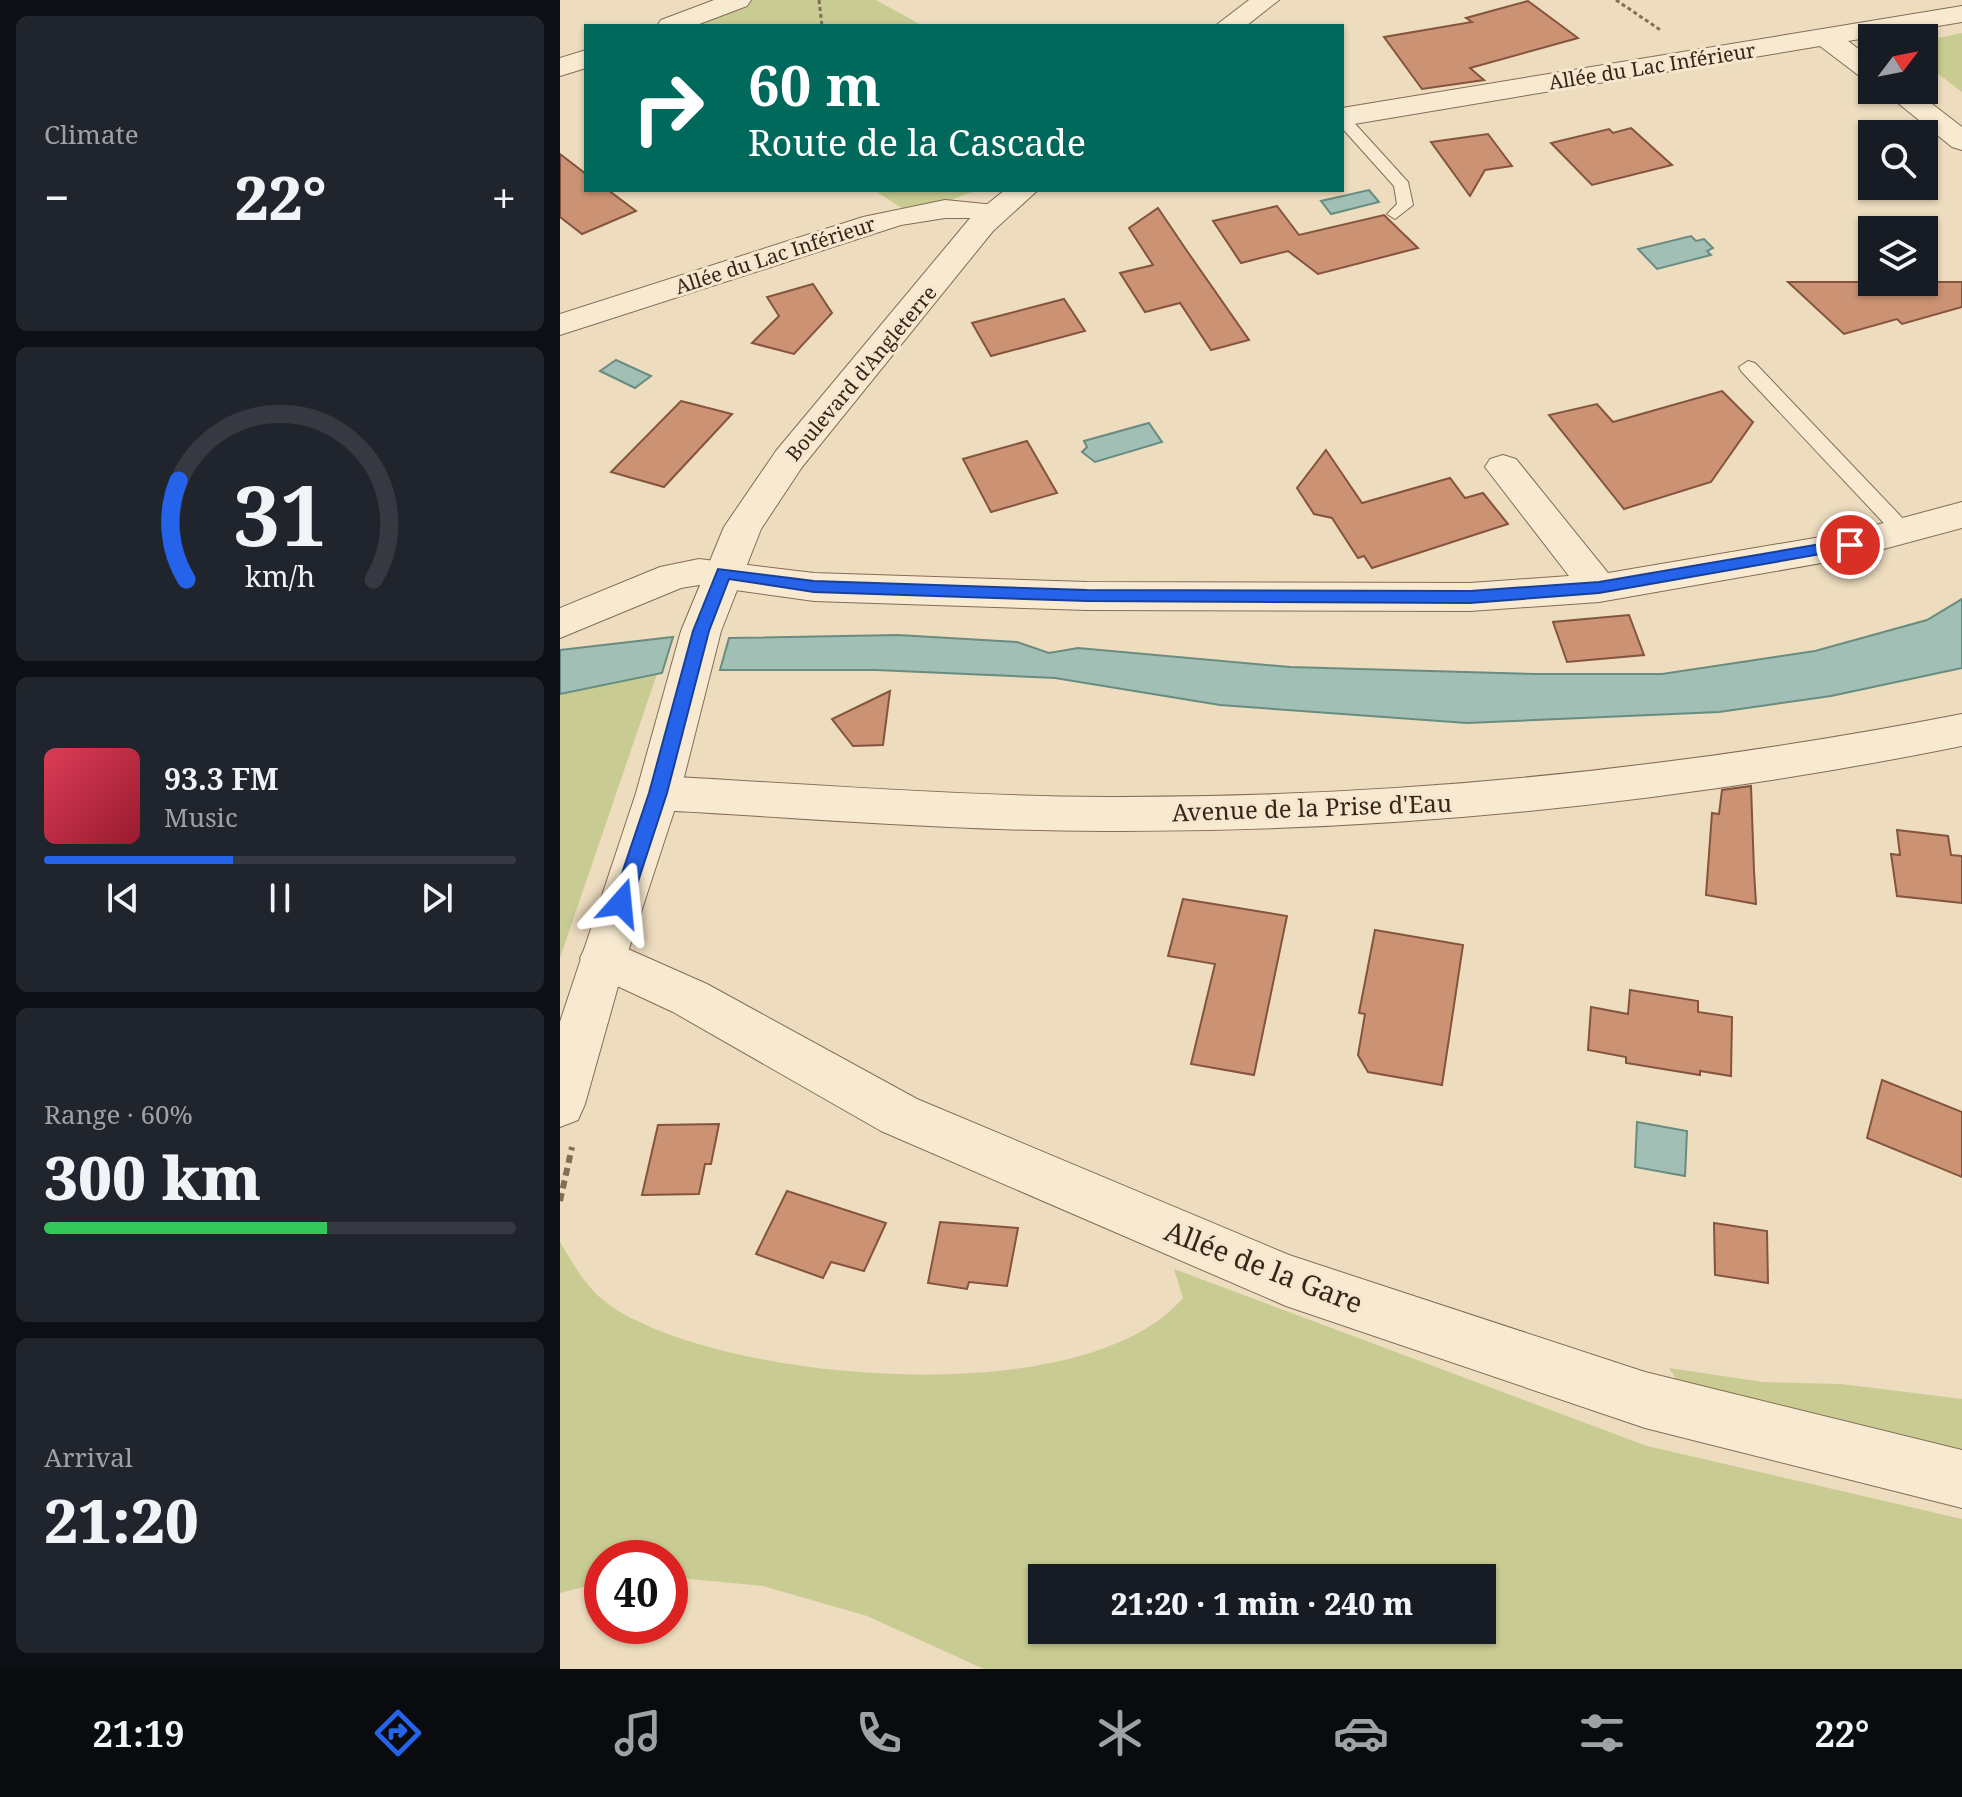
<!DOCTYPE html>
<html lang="en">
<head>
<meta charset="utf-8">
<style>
  :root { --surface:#171b24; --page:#20242c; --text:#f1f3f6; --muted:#9ea1a6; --line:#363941; --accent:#2563eb }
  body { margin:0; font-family:"Noto Serif",serif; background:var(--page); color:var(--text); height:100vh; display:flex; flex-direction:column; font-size:30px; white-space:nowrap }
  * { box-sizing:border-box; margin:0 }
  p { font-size:26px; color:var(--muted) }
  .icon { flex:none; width:44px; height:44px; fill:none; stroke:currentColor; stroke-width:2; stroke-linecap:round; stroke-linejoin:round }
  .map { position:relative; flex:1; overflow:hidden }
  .details { display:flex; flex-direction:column; gap:16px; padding:16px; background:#0d0f14; width:560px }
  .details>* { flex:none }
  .hud { position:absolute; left:24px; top:24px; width:760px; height:168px; border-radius:0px; box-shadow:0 2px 6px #0004; background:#00695c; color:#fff; overflow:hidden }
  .needle { width:52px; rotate:58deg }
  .fabs { position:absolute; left:1298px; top:24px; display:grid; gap:16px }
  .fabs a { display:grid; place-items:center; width:80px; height:80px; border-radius:0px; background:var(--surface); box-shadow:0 2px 6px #0004; font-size:40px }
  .speed { position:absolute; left:24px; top:1540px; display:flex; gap:16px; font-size:40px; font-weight:700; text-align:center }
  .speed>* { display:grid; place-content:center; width:104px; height:104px; border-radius:50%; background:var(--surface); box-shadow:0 2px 6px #0004; line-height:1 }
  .speed .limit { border:12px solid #d22; background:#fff; color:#111 }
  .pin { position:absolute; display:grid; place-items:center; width:68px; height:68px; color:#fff; margin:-34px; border:4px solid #fff; border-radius:50%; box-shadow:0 2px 8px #0007 }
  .me { position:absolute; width:88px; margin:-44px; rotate:18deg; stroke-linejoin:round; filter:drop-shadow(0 0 6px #0008) }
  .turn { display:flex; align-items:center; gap:28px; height:168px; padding:0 32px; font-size:36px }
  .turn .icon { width:104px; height:104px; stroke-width:2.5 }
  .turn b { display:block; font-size:56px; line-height:68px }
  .big { font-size:60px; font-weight:800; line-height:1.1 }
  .details .widget { flex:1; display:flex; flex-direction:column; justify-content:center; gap:12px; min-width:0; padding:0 28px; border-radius:12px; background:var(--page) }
  .details .dial { align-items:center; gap:0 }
  .dial svg { height:208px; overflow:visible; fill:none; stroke:var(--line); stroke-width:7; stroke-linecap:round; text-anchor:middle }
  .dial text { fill:var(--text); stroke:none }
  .song { display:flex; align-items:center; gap:24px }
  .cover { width:96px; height:96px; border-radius:12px; background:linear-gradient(135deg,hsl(350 70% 55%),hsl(350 70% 35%)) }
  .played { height:8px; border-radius:4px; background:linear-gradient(90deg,var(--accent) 40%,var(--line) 40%) }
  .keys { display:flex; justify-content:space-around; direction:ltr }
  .heat { display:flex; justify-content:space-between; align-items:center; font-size:44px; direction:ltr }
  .charge { height:12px; border-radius:6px; background:linear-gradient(90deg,#34c759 60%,var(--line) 0) }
  .trip { position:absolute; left:468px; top:1564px; width:468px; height:80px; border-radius:0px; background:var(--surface); box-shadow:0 2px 6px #0004; font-weight:800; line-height:80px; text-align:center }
  .tabs { display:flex; height:128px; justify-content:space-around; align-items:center; background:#090b0e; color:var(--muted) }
  .tabs .icon { width:56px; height:56px }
  .tabs .active { color:var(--accent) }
  .tabs b { font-size:36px; color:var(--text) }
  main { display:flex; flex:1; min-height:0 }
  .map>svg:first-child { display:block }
</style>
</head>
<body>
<main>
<section class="details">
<div class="widget"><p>Climate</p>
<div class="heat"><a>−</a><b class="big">22°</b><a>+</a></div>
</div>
<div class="widget dial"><svg viewBox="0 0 100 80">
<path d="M14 69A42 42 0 1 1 86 69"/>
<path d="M14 69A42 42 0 0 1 11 31" stroke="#2563eb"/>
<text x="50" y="56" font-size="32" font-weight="700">31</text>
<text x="50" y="72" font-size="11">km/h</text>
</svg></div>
<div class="widget">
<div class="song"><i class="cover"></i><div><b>93.3 FM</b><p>Music</p></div></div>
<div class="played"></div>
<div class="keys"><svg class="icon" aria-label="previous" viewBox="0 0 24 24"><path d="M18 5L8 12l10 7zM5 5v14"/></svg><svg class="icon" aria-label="pause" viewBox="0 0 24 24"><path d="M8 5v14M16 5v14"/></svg><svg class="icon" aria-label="next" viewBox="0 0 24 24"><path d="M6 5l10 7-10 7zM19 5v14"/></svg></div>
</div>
<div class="widget"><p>Range · 60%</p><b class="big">300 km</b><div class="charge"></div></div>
<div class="widget"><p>Arrival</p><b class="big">21:20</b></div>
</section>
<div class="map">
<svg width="1402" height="1669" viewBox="0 0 1402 1669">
  <rect width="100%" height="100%" fill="#eddcbe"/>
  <g fill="#c8cb92" fill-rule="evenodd">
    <path d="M 178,0 L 316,0 L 363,26 L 110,26 Z"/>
    <path d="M 1402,33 L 1402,92 L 1364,63 L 1364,41 Z"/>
    <path d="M 314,190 L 418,190 L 351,214 Z"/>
    <path d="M 97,674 L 0,958 L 0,694 Z"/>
    <path d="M 0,1242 C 16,1269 29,1293 57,1310 C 175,1383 525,1413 623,1298 L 614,1269 L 1087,1446 L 1402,1519 L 1402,1669 L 424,1669 L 307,1616 L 203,1586 L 110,1577 L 110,1558 L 42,1558 L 42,1582 L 0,1593 ZM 922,1578 L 922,1630 L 482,1630 L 482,1578 Z"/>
    <path d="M 1109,1368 L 1203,1382 L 1281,1384 L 1402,1399 L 1402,1451 L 1120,1385 Z"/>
  </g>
  <g fill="#a1bfb4" stroke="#698c81" stroke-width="2">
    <path d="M 809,190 L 819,202 L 771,214 L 761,201 Z"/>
    <path d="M 1131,236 L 1136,241 L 1144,239 L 1153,248 L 1147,251 L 1151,255 L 1097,269 L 1078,249 Z"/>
    <path d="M 56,360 L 91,376 L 75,388 L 40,371 Z"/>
    <path d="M 589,423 L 602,442 L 535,462 L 522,452 L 527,447 L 524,441 Z"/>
    <path d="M 1402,599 L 1402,668 L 1271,696 L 1159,712 L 907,723 L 660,705 L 495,678 L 316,670 L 160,670 L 169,638 L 338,635 L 457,642 L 489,653 L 518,648 L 730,667 L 977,674 L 1102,674 L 1255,651 L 1367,620 Z"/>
    <path d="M 113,637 L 102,673 L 0,694 L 0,650 Z"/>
    <path d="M 1077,1122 L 1127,1131 L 1125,1176 L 1075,1167 Z"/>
  </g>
  <g fill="#cb9273" stroke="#84543d" stroke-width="2">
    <path d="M 968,1 L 1018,38 L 910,68 L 924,80 L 862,89 L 824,37 L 912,22 L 906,18 Z"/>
    <path d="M 1071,128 L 1112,165 L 1032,185 L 991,143 L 1049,129 L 1053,133 Z"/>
    <path d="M 928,134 L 952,166 L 925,170 L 910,196 L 871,142 Z"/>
    <path d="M 0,154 L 26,174 L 26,190 L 48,190 L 76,211 L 22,234 L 0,217 Z"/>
    <path d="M 717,206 L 739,235 L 824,215 L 858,248 L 758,274 L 728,251 L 681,263 L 653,221 Z"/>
    <path d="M 598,208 L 627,251 L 689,340 L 651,350 L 620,303 L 585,312 L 560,273 L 593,265 L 569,228 Z"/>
    <path d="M 1228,282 L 1402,282 L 1402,307 L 1342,324 L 1337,319 L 1284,334 Z"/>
    <path d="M 253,284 L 272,313 L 234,354 L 192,343 L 219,316 L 207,297 Z"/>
    <path d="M 504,299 L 525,331 L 431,356 L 412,323 Z"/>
    <path d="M 1162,391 L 1193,422 L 1151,482 L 1064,509 L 989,415 L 1037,404 L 1053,422 Z"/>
    <path d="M 121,401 L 172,414 L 104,487 L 51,472 Z"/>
    <path d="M 467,441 L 497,493 L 431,512 L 403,459 Z"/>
    <path d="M 766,450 L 802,503 L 890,478 L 905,498 L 923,493 L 948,524 L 812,568 L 804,556 L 798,558 L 772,518 L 754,514 L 737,488 Z"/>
    <path d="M 1069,615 L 1084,655 L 1007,662 L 993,622 Z"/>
    <path d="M 330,691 L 323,745 L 293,746 L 272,719 Z"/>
    <path d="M 1191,786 L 1194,871 L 1196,904 L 1146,895 L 1152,813 L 1159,814 L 1162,790 Z"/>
    <path d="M 1337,830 L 1388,836 L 1391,855 L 1402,856 L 1402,903 L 1337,896 L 1331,854 L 1340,855 Z"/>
    <path d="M 623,899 L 727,916 L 694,1075 L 631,1064 L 655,964 L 608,956 Z"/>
    <path d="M 815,930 L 903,945 L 882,1085 L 808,1072 L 798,1055 L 805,1014 L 799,1013 Z"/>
    <path d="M 1070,990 L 1138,1001 L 1138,1012 L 1172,1017 L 1171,1076 L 1140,1071 L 1140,1075 L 1066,1063 L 1066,1057 L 1028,1050 L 1031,1007 L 1068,1014 Z"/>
    <path d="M 1322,1080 L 1402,1112 L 1402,1177 L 1307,1138 Z"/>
    <path d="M 159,1124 L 151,1164 L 145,1164 L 139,1194 L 82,1195 L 98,1125 Z"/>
    <path d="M 227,1191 L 326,1223 L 304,1271 L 271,1262 L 263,1278 L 196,1254 Z"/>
    <path d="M 380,1222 L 458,1228 L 447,1286 L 409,1282 L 407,1289 L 368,1283 Z"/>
    <path d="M 1154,1223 L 1207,1231 L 1208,1283 L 1155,1275 Z"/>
  </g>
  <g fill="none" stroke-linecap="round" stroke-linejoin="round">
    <g stroke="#856c57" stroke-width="2">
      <g id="service">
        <path d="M 782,114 L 788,116 L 848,182 L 853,205 L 835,219 L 827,214 L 837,204 L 834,186 L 782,128 Z"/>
        <path d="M 1188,361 L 1195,363 L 1350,526 L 1353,531 L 1350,536 L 1336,536 L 1181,371 L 1179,367 Z"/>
      </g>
    </g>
    <g stroke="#856c57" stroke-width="2">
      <g id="minor">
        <path d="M 154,0 L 191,0 L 187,6 L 134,26 L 97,26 L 101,20 Z"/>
        <path d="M 1402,6 L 1402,22 L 1288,41 L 1312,59 L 1312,80 L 1302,78 L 1260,46 L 782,126 L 782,108 Z"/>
        <path d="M 26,50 L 26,68 L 0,76 L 0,58 Z"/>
        <path d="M 1322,90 L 1354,90 L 1402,127 L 1402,150 L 1392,147 Z"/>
        <path d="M 385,200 L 445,206 L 449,212 L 445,218 L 385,218 L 341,225 L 0,335 L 0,314 L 303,217 Z"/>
        <path d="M 943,455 L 956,459 L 1048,573 L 1290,532 L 1402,502 L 1402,528 L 1290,558 L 1039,602 L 910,611 L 527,610 L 254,601 L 139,585 L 121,588 L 0,638 L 0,608 L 100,567 L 139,559 L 254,573 L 527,582 L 910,583 L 1009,576 L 925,467 L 930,459 Z"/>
        <path d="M 1402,714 L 1402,746 C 1119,803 834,832 545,831 C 396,831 247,818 98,810 L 83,805 L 76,793 L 83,781 L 98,776 C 247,784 396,796 545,797 C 834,798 1119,769 1402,714 Z"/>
        <path d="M 43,938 L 147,984 L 357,1099 L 729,1255 L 1085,1372 L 1402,1450 L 1402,1508 L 1085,1428 L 726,1306 L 321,1131 L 113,1012 L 27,972 L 20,958 L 27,944 Z"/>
      </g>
    </g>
    <g stroke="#856c57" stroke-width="2">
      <g id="tertiary">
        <path d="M 689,0 L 719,0 L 686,26 L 655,26 Z"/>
        <path d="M 445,190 L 478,190 L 433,231 L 242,467 L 201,529 L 161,631 L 120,793 L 66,958 L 25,1104 L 18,1120 L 0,1127 L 0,1022 L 76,793 L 121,631 L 164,527 L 216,451 L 411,217 Z"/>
      </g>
    </g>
    <g stroke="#856c57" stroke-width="3" stroke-dasharray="4 3" stroke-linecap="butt">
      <path d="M 259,0 L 262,26"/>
      <path d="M 1056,0 L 1102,31"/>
    </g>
    <path stroke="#856c57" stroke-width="6" stroke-dasharray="8 5" stroke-linecap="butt" d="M 0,1201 L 12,1147"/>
    <use href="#service" fill="#f8ead0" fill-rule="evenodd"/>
    <use href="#minor" fill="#f8ead0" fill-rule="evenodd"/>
    <use href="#tertiary" fill="#f8ead0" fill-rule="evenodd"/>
  </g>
  <path fill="#2563eb" stroke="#184099" stroke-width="2" d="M 1290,539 L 1295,541 L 1295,548 L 1039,593 L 910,603 L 527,601 L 254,592 L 169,579 L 149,631 L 107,793 L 71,903 L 61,911 L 52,903 L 89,793 L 133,631 L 158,569 L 254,581 L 527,590 L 910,591 L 1039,582 Z"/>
  <g text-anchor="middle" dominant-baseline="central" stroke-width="6" stroke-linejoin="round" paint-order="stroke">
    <g font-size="20" fill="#34261b" stroke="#f5e6cd">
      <text transform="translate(1092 66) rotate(-9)">Allée du Lac Inférieur</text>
      <text transform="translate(215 255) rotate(-18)">Allée du Lac Inférieur</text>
      <text transform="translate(301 373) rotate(-50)">Boulevard d'Angleterre</text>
    </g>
    <g font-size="24" fill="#34261b" stroke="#f5e6cd">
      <text transform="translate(752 807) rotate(-2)">Avenue de la Prise d'Eau</text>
    </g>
    <g font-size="28" fill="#34261b" stroke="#f5e6cd">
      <text transform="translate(704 1266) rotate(21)">Allée de la Gare</text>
    </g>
  </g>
</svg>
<div class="fabs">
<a><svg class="needle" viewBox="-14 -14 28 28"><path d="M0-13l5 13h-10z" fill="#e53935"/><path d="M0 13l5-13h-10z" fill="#9ea1a6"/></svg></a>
<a><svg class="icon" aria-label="search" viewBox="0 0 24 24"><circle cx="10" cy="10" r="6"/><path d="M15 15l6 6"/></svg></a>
<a><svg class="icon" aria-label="layers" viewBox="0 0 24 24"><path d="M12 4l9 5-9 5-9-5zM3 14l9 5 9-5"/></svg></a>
</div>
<div class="speed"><div class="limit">40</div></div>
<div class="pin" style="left:1290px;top:545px;background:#d93025"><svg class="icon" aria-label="arrive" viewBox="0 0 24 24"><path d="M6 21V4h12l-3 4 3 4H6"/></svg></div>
<svg class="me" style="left:61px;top:903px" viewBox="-20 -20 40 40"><path d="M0-17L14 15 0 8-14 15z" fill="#2563eb" stroke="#fff" stroke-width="4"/></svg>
<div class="trip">21:20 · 1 min · 240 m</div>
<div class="hud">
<div class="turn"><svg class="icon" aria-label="right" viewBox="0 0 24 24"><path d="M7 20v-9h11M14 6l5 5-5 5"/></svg><div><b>60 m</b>Route de la Cascade</div></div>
</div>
</div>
</main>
<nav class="tabs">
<b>21:19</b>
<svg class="icon active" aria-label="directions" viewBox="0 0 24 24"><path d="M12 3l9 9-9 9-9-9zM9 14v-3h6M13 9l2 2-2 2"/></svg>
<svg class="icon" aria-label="music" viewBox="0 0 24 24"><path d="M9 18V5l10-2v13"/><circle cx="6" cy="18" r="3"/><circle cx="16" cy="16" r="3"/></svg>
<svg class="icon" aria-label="phone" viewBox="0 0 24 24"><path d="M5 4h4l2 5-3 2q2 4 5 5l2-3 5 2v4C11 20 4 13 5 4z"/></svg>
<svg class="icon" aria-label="climate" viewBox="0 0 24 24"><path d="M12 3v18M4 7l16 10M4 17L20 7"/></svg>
<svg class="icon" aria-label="car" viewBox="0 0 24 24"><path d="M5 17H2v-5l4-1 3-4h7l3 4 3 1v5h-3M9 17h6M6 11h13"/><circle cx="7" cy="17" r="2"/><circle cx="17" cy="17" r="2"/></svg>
<svg class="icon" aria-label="filters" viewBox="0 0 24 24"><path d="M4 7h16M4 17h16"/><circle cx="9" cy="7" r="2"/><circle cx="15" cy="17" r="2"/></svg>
<b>22°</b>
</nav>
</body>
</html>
